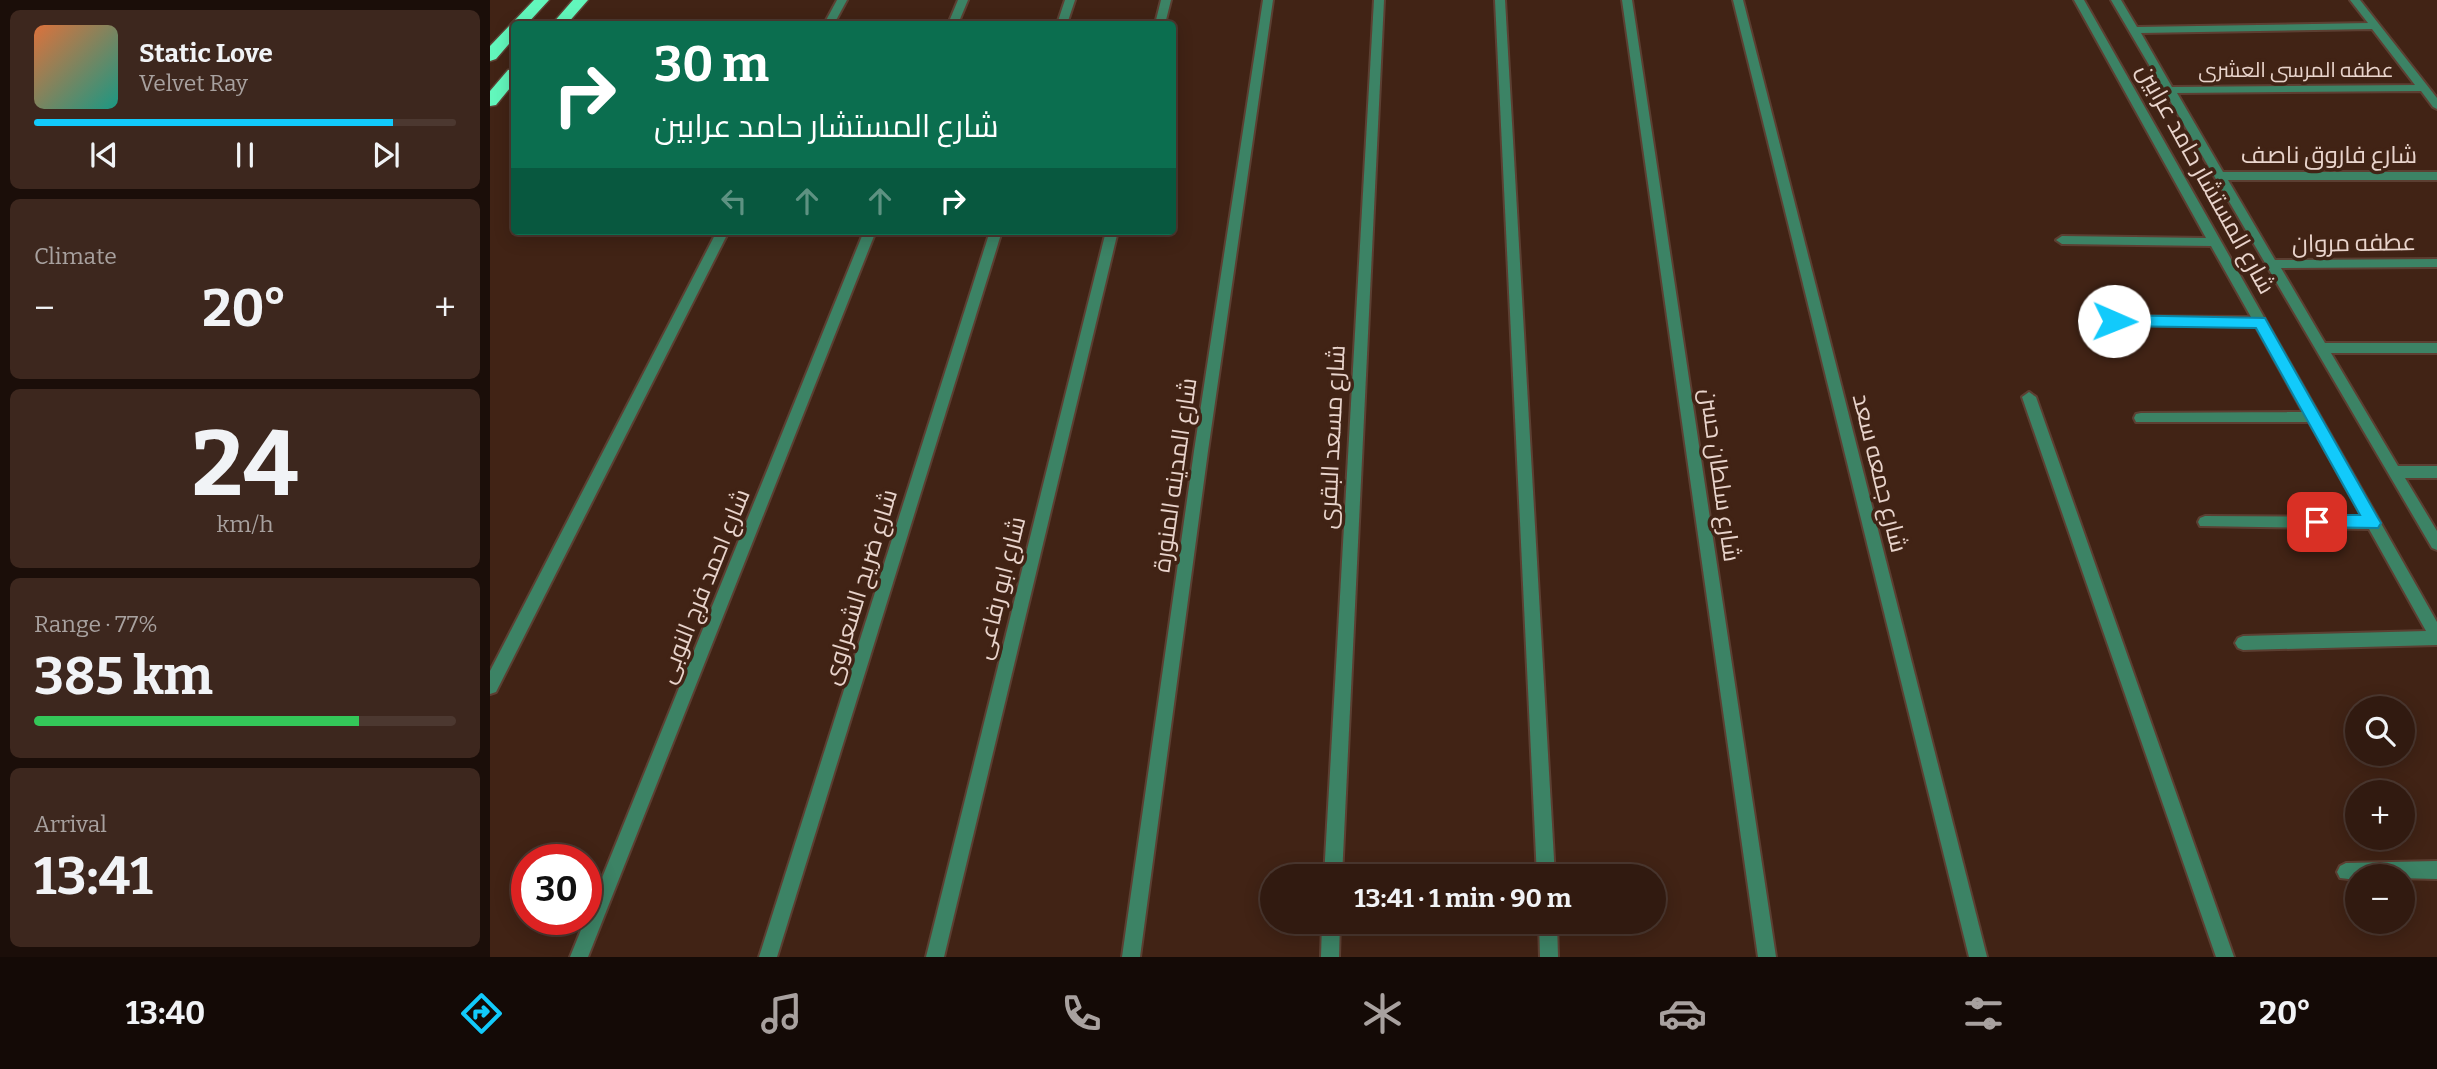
<!DOCTYPE html>
<html lang="en">
<head>
<meta charset="utf-8">
<style>
  :root { --surface:#311a10; --page:#3d271e; --text:#f1f3f6; --muted:#a8a19f; --line:#4c3830; --accent:#12cafb }
  body { margin:0; font-family:Bitter,Cairo,serif; background:var(--page); color:var(--text); height:100vh; display:flex; flex-direction:column; font-size:26px; white-space:nowrap }
  * { box-sizing:border-box; margin:0 }
  p { font-size:23px; color:var(--muted) }
  .icon { flex:none; width:38px; height:38px; fill:none; stroke:currentColor; stroke-width:2; stroke-linecap:round; stroke-linejoin:round }
  .map { position:relative; flex:1; overflow:hidden }
  .panel { display:flex; flex-direction:column; gap:10px; padding:10px; background:#1b0e09; width:490px }
  .panel>* { flex:none }
  .hud { position:absolute; left:21px; top:21px; width:665px; height:214px; border-radius:7px; box-shadow:0 4px 18px #0003,0 0 0 2px var(--line); background:#0b6e4f; color:#fff; overflow:hidden }
  .tools { position:absolute; left:1855px; top:696px; display:grid; gap:14px }
  .tools a { display:grid; place-items:center; width:70px; height:70px; border-radius:50%; background:var(--surface); box-shadow:0 4px 18px #0003,0 0 0 2px var(--line); font-size:35px }
  .speed { position:absolute; left:21px; top:844px; display:flex; gap:14px; font-size:35px; font-weight:700; text-align:center }
  .speed>* { display:grid; place-content:center; width:91px; height:91px; border-radius:50%; background:var(--surface); box-shadow:0 4px 18px #0003,0 0 0 2px var(--line); line-height:1 }
  .speed .limit { border:10px solid #d22; background:#fff; color:#111 }
  .pin { position:absolute; display:grid; place-items:center; width:60px; height:60px; color:#fff; margin:-30px; border-radius:14px; box-shadow:0 4px 10px #0006 }
  .me { position:absolute; width:77px; margin:-38px; rotate:91deg; stroke-linejoin:round; filter:drop-shadow(0 0 5px #0008) }
  .turn { display:flex; align-items:center; gap:24px; height:147px; padding:0 28px; font-size:32px }
  .turn .icon { width:91px; height:91px; stroke-width:2.5 }
  .turn b { display:block; font-size:49px; line-height:60px }
  .lanes { display:flex; align-items:center; height:66px; padding:0 28px; background:#0003; justify-content:center; gap:35px; direction:ltr }
  .lanes .off { opacity:.35 }
  .big { font-size:52px; font-weight:700; line-height:1.1 }
  .panel .tile { flex:1; display:flex; flex-direction:column; justify-content:center; gap:10px; min-width:0; padding:0 24px; border-radius:10px; background:var(--page) }
  .panel .dial { align-items:center; gap:0 }
  .dial b { font-size:91px; line-height:1 }
  .song { display:flex; align-items:center; gap:21px }
  .cover { width:84px; height:84px; border-radius:10px; background:linear-gradient(135deg,hsl(20 70% 55%),hsl(170 70% 35%)) }
  .played { height:7px; border-radius:4px; background:linear-gradient(90deg,var(--accent) 85%,var(--line) 85%) }
  .keys { display:flex; justify-content:space-around; direction:ltr }
  .heat { display:flex; justify-content:space-between; align-items:center; font-size:38px; direction:ltr }
  .charge { height:10px; border-radius:5px; background:linear-gradient(90deg,#34c759 77%,var(--line) 0) }
  .trip { position:absolute; left:770px; top:864px; width:406px; height:70px; border-radius:35px; background:var(--surface); box-shadow:0 4px 18px #0003,0 0 0 2px var(--line); font-weight:700; line-height:70px; text-align:center }
  .menu { display:flex; height:112px; justify-content:space-around; align-items:center; background:#140a06; color:var(--muted) }
  .menu .icon { width:49px; height:49px }
  .menu .active { color:var(--accent) }
  .menu b { font-size:32px; color:var(--text) }
  main { display:flex; flex:1; min-height:0 }
  .map>svg:first-child { display:block }
</style>
</head>
<body>
<main>
<section class="panel">
<div class="tile">
<div class="song"><i class="cover"></i><div><b>Static Love</b><p>Velvet Ray</p></div></div>
<div class="played"></div>
<div class="keys"><svg class="icon" aria-label="previous" viewBox="0 0 24 24"><path d="M18 5L8 12l10 7zM5 5v14"/></svg><svg class="icon" aria-label="pause" viewBox="0 0 24 24"><path d="M8 5v14M16 5v14"/></svg><svg class="icon" aria-label="next" viewBox="0 0 24 24"><path d="M6 5l10 7-10 7zM19 5v14"/></svg></div>
</div>
<div class="tile"><p>Climate</p>
<div class="heat"><a>−</a><b class="big">20°</b><a>+</a></div>
</div>
<div class="tile dial"><b>24</b><p>km/h</p></div>
<div class="tile"><p>Range · 77%</p><b class="big">385 km</b><div class="charge"></div></div>
<div class="tile"><p>Arrival</p><b class="big">13:41</b></div>
</section>
<div class="map">
<svg width="1947" height="957" viewBox="0 0 1947 957">
  <rect width="100%" height="100%" fill="#412315"/>
  <g fill="none" stroke-linecap="round" stroke-linejoin="round">
    <g stroke="#5c3f32" stroke-width="4">
      <path id="lane" d="M 1539,392 L 1546,397 L 1744,957 L 1726,957 L 1532,397 Z"/>
    </g>
    <g stroke="#5c3f32" stroke-width="4">
      <g id="street">
        <path d="M 347,0 L 357,0 L 344,24 L 334,24 Z"/>
        <path d="M 468,0 L 478,0 L 468,24 L 458,24 Z"/>
        <path d="M 575,0 L 585,0 L 577,24 L 567,24 Z"/>
        <path d="M 671,0 L 681,0 L 675,24 L 665,24 Z"/>
        <path d="M 773,0 L 783,0 L 718,451 L 650,957 L 632,957 L 704,451 Z"/>
        <path d="M 884,0 L 894,0 L 852,877 L 834,877 Z"/>
        <path d="M 1005,0 L 1015,0 L 1065,877 L 1047,877 Z"/>
        <path d="M 1132,0 L 1142,0 L 1286,957 L 1268,957 Z"/>
        <path d="M 1243,0 L 1253,0 L 1497,957 L 1479,957 Z"/>
        <path d="M 1584,0 L 1594,0 L 1947,622 L 1947,645 L 1753,650 L 1748,648 L 1745,643 L 1748,638 L 1753,636 L 1936,631 L 1879,529 L 1710,526 L 1708,522 L 1710,518 L 1715,516 L 1872,517 L 1819,422 L 1646,422 L 1644,418 L 1646,414 L 1651,413 L 1813,412 L 1766,327 L 1596,324 L 1594,321 L 1596,318 L 1600,316 L 1761,317 L 1721,246 L 1572,244 L 1566,240 L 1572,236 L 1716,238 Z"/>
        <path d="M 1621,0 L 1631,0 L 1647,27 L 1878,23 L 1860,0 L 1870,0 L 1947,98 L 1947,109 L 1943,107 L 1931,91 L 1687,93 L 1733,172 L 1947,172 L 1947,180 L 1738,180 L 1785,260 L 1947,259 L 1947,267 L 1791,268 L 1835,343 L 1947,343 L 1947,353 L 1841,353 L 1908,466 L 1947,466 L 1947,478 L 1915,478 L 1947,531 L 1947,550 L 1942,548 ZM 1882,29 L 1925,85 L 1682,87 L 1651,33 Z"/>
        <path d="M 227,231 L 239,231 L 6,692 L 0,694 L 0,671 Z"/>
        <path d="M 374,231 L 386,231 L 98,957 L 80,957 Z"/>
        <path d="M 500,231 L 512,231 L 287,957 L 269,957 Z"/>
        <path d="M 616,231 L 628,231 L 454,957 L 436,957 Z"/>
        <path d="M 1947,861 L 1947,879 L 1867,877 L 1867,880 L 1850,878 L 1847,872 L 1850,866 L 1856,863 Z"/>
        <path d="M 832,922 L 850,922 L 849,957 L 831,957 Z"/>
        <path d="M 1049,922 L 1067,922 L 1068,957 L 1050,957 Z"/>
      </g>
    </g>
    <g stroke="#5c3f32" stroke-width="3">
      <g id="highway">
        <path d="M 44,0 L 59,0 L 37,24 L 24,24 L 24,38 L 6,59 L 0,61 L 0,46 Z"/>
        <path d="M 83,0 L 98,0 L 77,24 L 62,24 Z"/>
        <path d="M 24,69 L 24,83 L 6,105 L 0,106 L 0,91 L 18,70 Z"/>
      </g>
    </g>
    <use href="#lane" fill="#3c8365" fill-rule="evenodd"/>
    <use href="#street" fill="#3c8365" fill-rule="evenodd"/>
    <use href="#highway" fill="#62f7bc" fill-rule="evenodd"/>
  </g>
  <path fill="#12cafb" stroke="#0c83a3" stroke-width="2" d="M 1624,315 L 1775,318 L 1888,518 L 1891,523 L 1888,528 L 1821,527 L 1819,522 L 1821,517 L 1827,515 L 1870,515 L 1766,328 L 1624,326 L 1617,321 Z"/>
  <g text-anchor="middle" dominant-baseline="central" stroke-width="7" stroke-linejoin="round" paint-order="stroke">
    <g font-size="21" fill="#e9d4cc" stroke="#412315">
      <text x="1806" y="70">عطفه المرسى العشرى</text>
    </g>
    <g font-size="24" fill="#e9d4cc" stroke="#412315">
      <text x="1839" y="155">شارع فاروق ناصف</text>
      <text transform="translate(1716 179) rotate(61)">شارع المستشار حامد عرابين</text>
      <text transform="translate(1864 243) rotate(-1)">عطفه مروان</text>
      <text transform="translate(842 437) rotate(-87)">شارع مسعد البقرى</text>
      <text transform="translate(1390 473) rotate(76)">شارع جمعه سعد</text>
      <text transform="translate(685 475) rotate(-82)">شارع المدينه المنورة</text>
      <text transform="translate(1230 475) rotate(82)">شارع سلطان حسن</text>
      <text transform="translate(214 586) rotate(-68)">شارع احمد فرج النوبى</text>
      <text transform="translate(370 587) rotate(-73)">شارع ضريح الشعراوى</text>
      <text transform="translate(510 588) rotate(-76)">شارع ابو رفاعى</text>
    </g>
  </g>
</svg>
<div class="tools">
<a><svg class="icon" aria-label="search" viewBox="0 0 24 24"><circle cx="10" cy="10" r="6"/><path d="M15 15l6 6"/></svg></a>
<a>+</a>
<a>−</a>
</div>
<div class="speed"><div class="limit">30</div></div>
<div class="pin" style="left:1827px;top:522px;background:#d93025"><svg class="icon" aria-label="arrive" viewBox="0 0 24 24"><path d="M6 21V4h12l-3 4 3 4H6"/></svg></div>
<svg class="me" style="left:1624px;top:321px" viewBox="-20 -20 40 40"><circle r="19" fill="#fff"/><path d="M0-13L10 11 0 6-10 11z" fill="#12cafb"/></svg>
<div class="trip">13:41 · 1 min · 90 m</div>
<div class="hud">
<div class="turn"><svg class="icon" aria-label="right" viewBox="0 0 24 24"><path d="M7 20v-9h11M14 6l5 5-5 5"/></svg><div><b>30 m</b>شارع المستشار حامد عرابين</div></div>
<div class="lanes"><svg class="icon off" aria-label="left" viewBox="0 0 24 24"><path d="M17 20v-9H6M10 6l-5 5 5 5"/></svg><svg class="icon off" aria-label="ahead" viewBox="0 0 24 24"><path d="M12 20V5M6 11l6-6 6 6"/></svg><svg class="icon off" aria-label="ahead" viewBox="0 0 24 24"><path d="M12 20V5M6 11l6-6 6 6"/></svg><svg class="icon" aria-label="right" viewBox="0 0 24 24"><path d="M7 20v-9h11M14 6l5 5-5 5"/></svg></div>
</div>
</div>
</main>
<nav class="menu">
<b>13:40</b>
<svg class="icon active" aria-label="directions" viewBox="0 0 24 24"><path d="M12 3l9 9-9 9-9-9zM9 14v-3h6M13 9l2 2-2 2"/></svg>
<svg class="icon" aria-label="music" viewBox="0 0 24 24"><path d="M9 18V5l10-2v13"/><circle cx="6" cy="18" r="3"/><circle cx="16" cy="16" r="3"/></svg>
<svg class="icon" aria-label="phone" viewBox="0 0 24 24"><path d="M5 4h4l2 5-3 2q2 4 5 5l2-3 5 2v4C11 20 4 13 5 4z"/></svg>
<svg class="icon" aria-label="climate" viewBox="0 0 24 24"><path d="M12 3v18M4 7l16 10M4 17L20 7"/></svg>
<svg class="icon" aria-label="car" viewBox="0 0 24 24"><path d="M5 17H2v-5l4-1 3-4h7l3 4 3 1v5h-3M9 17h6M6 11h13"/><circle cx="7" cy="17" r="2"/><circle cx="17" cy="17" r="2"/></svg>
<svg class="icon" aria-label="filters" viewBox="0 0 24 24"><path d="M4 7h16M4 17h16"/><circle cx="9" cy="7" r="2"/><circle cx="15" cy="17" r="2"/></svg>
<b>20°</b>
</nav>
</body>
</html>
